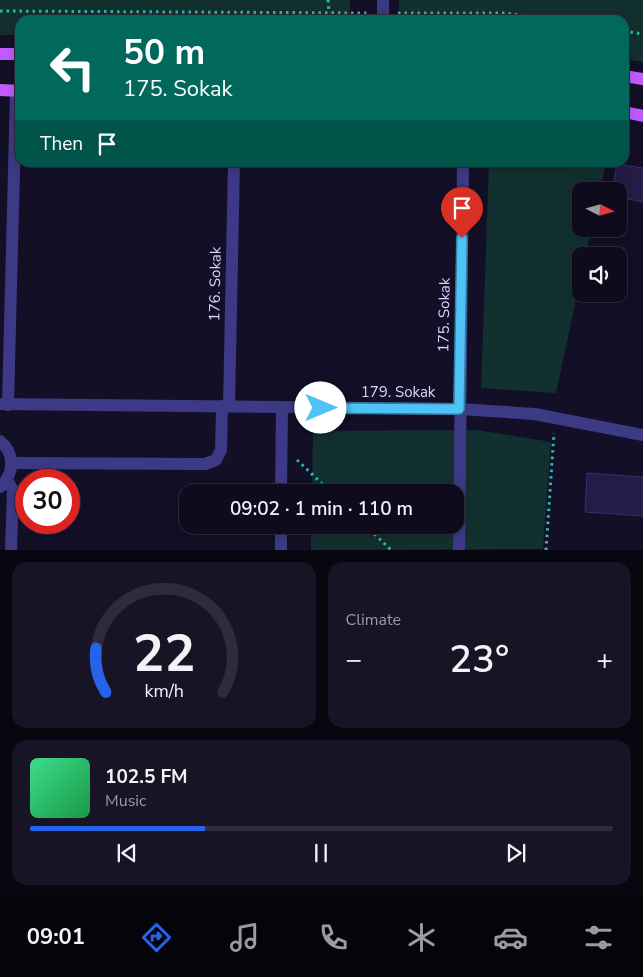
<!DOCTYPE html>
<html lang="en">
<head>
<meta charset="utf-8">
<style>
  :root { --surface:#0e0b1c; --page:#171425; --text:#f1f3f6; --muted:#9b9ba3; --line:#2e2b3b; --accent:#2563eb }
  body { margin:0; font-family:"Nunito Sans",sans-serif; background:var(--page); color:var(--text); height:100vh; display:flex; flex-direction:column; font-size:19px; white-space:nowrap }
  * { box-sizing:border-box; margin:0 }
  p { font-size:16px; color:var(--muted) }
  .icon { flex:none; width:28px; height:28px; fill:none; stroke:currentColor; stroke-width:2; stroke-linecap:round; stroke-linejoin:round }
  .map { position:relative; height:550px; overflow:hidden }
  .panel { display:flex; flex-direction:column; gap:12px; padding:12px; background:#08060f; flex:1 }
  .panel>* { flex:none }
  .top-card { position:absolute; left:15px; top:15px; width:614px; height:152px; border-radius:15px; box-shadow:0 2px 12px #0003,0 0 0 1px var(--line); background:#00695c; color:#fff; overflow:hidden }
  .needle { width:32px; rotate:96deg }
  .tools { position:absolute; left:572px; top:182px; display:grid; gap:10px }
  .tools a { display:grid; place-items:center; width:55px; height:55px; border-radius:10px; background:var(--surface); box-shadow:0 2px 12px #0003,0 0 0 1px var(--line); font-size:25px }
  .speed { position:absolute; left:15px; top:469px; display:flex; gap:10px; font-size:25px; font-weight:700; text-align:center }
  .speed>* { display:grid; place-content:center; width:65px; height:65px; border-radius:50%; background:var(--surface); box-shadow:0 2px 12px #0003,0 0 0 1px var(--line); line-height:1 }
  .speed .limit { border:8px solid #d22; background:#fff; color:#111 }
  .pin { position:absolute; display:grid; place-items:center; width:42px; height:42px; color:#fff; margin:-51px -21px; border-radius:50% 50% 50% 0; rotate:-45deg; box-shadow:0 0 5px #0007 }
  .pin .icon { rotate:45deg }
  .me { position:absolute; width:55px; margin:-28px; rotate:90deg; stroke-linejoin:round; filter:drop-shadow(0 0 4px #0008) }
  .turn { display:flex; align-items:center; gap:18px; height:105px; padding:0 25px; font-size:22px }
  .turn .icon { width:65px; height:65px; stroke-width:2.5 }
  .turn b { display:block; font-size:35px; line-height:42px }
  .then { display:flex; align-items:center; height:48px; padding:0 25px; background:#0003; gap:10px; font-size:19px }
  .big { font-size:38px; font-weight:600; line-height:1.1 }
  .panel .tile { flex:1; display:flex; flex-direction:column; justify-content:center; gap:8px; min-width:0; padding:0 18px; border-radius:15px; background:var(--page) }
  .panel .dial { align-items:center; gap:0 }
  .dial svg { height:130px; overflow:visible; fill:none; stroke:var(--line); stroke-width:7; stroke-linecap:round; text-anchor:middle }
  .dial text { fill:var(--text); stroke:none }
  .song { display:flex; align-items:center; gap:15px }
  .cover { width:60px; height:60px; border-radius:8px; background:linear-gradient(135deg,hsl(150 70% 55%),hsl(140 70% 35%)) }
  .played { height:5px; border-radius:2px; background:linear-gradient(90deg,var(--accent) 30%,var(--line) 30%) }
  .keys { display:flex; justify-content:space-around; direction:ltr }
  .heat { display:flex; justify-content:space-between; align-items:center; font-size:28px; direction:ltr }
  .panel .tiles { flex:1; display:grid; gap:12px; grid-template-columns:1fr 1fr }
  .tile:last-child { grid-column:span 2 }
  .trip { position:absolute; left:179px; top:484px; width:285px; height:50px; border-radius:15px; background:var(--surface); box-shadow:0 2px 12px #0003,0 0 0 1px var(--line); font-weight:600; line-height:50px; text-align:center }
  .tabs { display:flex; height:80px; justify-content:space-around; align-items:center; background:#06040b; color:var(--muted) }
  .tabs .icon { width:35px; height:35px }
  .tabs .selected { color:var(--accent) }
  .tabs b { font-size:22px; color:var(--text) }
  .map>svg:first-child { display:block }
</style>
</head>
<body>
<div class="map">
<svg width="643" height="550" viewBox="0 0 643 550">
  <rect width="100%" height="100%" fill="#130f26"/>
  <g fill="#12302f">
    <path d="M 0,0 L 350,0 L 350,20 L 20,20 L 20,35 L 0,35 Z"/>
    <path d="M 399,0 L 643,0 L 643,62 L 624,59 L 624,20 L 399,20 Z"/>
    <path d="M 489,163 L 606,163 L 600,191 L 581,191 L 581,229 L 592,229 L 585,256 L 581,256 L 581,276 L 556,393 L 481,388 Z"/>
    <path d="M 477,430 L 551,442 L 543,549 L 311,550 L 311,525 L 455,525 L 455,492 L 312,492 L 313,431 Z"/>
  </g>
  <g fill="#241b47" stroke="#3b2d73">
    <path d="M 617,164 L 643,168 L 643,202 L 619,197 L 619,191 L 612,191 Z"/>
    <path d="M 587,473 L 643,477 L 643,516 L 585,512 Z"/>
  </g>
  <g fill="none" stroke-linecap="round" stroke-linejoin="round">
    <g stroke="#2fb8b0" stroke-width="3" stroke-dasharray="2.5 4" stroke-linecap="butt">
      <path d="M 328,0 L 329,13"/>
      <path d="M 0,11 L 369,13"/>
      <path d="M 398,13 L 506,13 L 552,20"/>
      <path d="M 624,31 L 643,34"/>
      <path d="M 297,460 L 331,492"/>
      <path d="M 365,525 L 391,550"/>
      <path d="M 546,550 L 554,433"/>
    </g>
    <g stroke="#3d3a85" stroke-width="12">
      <path d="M 383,20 L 383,0"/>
      <path d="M 0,404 L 459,409 L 535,414 L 643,435"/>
      <path d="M 8,405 L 16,91"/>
      <path d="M 229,406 L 234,162"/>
      <path d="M 0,441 C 15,454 15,473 0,487"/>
      <path d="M 12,463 L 205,464 L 216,460 L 221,450 L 222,406"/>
      <path d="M 7,480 L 13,490 L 11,550"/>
      <path d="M 281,492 L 282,407"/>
      <path d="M 281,550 L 281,525"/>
      <path d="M 459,550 L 463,162"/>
    </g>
    <g stroke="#c25bff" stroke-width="12">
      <path d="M 0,54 L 20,54"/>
      <path d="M 624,76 L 643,79"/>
      <path d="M 0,90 L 20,91"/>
      <path d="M 624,112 L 643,116"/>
    </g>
  </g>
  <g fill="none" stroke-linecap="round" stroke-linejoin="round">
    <g stroke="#337fa1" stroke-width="12">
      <path id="route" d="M 321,408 L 459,409 L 462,238"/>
    </g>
    <use href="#route" stroke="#4fc3f7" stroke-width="9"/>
  </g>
  <g text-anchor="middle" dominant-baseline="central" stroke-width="5" stroke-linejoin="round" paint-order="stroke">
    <g font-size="15" fill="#d9d4ff" stroke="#130f26">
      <text transform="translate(215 284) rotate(-89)">176. Sokak</text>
      <text transform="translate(444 315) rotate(-89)">175. Sokak</text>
      <text x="398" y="392">179. Sokak</text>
    </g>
  </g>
</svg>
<div class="tools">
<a><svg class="needle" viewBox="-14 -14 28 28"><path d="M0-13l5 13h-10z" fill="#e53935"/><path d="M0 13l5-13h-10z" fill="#9b9ba3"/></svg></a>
<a><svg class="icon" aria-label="sound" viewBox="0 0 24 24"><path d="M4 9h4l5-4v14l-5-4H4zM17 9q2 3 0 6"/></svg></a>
</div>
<div class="speed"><div class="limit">30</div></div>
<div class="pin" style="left:462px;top:238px;background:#d93025"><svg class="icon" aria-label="arrive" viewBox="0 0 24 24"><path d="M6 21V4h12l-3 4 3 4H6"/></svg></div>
<svg class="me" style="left:321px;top:408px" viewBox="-20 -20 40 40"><circle r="19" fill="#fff"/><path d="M0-13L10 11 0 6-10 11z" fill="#4fc3f7"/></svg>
<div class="trip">09:02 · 1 min · 110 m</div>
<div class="top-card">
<div class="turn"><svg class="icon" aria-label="left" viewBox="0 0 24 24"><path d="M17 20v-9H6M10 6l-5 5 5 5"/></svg><div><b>50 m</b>175. Sokak</div></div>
<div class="then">Then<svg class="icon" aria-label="arrive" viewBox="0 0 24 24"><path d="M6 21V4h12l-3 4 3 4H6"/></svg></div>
</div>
</div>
<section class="panel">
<div class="tiles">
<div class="tile dial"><svg viewBox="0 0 100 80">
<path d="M14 69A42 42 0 1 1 86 69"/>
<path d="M14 69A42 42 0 0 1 8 42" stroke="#2563eb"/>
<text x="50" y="56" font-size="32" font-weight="700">22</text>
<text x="50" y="72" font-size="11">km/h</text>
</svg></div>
<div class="tile"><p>Climate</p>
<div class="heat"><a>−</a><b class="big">23°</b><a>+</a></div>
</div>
<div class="tile">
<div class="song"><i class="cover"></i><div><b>102.5 FM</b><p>Music</p></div></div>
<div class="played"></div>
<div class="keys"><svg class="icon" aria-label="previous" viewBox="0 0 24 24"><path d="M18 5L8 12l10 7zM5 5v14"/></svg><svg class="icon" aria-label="pause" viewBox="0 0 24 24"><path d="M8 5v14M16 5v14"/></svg><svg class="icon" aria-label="next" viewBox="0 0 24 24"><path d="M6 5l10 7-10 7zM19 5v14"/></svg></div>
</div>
</div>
</section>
<nav class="tabs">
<b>09:01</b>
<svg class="icon selected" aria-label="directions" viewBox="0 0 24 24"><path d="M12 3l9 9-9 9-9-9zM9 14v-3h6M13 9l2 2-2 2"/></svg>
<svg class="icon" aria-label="music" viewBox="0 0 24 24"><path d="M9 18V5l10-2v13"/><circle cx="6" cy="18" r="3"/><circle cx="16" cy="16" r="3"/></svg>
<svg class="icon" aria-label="phone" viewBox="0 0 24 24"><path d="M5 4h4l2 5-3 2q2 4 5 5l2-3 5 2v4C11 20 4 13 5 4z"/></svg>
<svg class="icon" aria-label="climate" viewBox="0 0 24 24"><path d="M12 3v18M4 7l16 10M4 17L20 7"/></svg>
<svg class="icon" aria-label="car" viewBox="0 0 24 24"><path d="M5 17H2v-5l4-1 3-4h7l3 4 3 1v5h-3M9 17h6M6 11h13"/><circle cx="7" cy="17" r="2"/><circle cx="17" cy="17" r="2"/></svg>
<svg class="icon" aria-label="filters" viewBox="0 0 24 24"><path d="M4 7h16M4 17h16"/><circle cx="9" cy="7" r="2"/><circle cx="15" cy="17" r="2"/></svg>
</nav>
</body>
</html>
